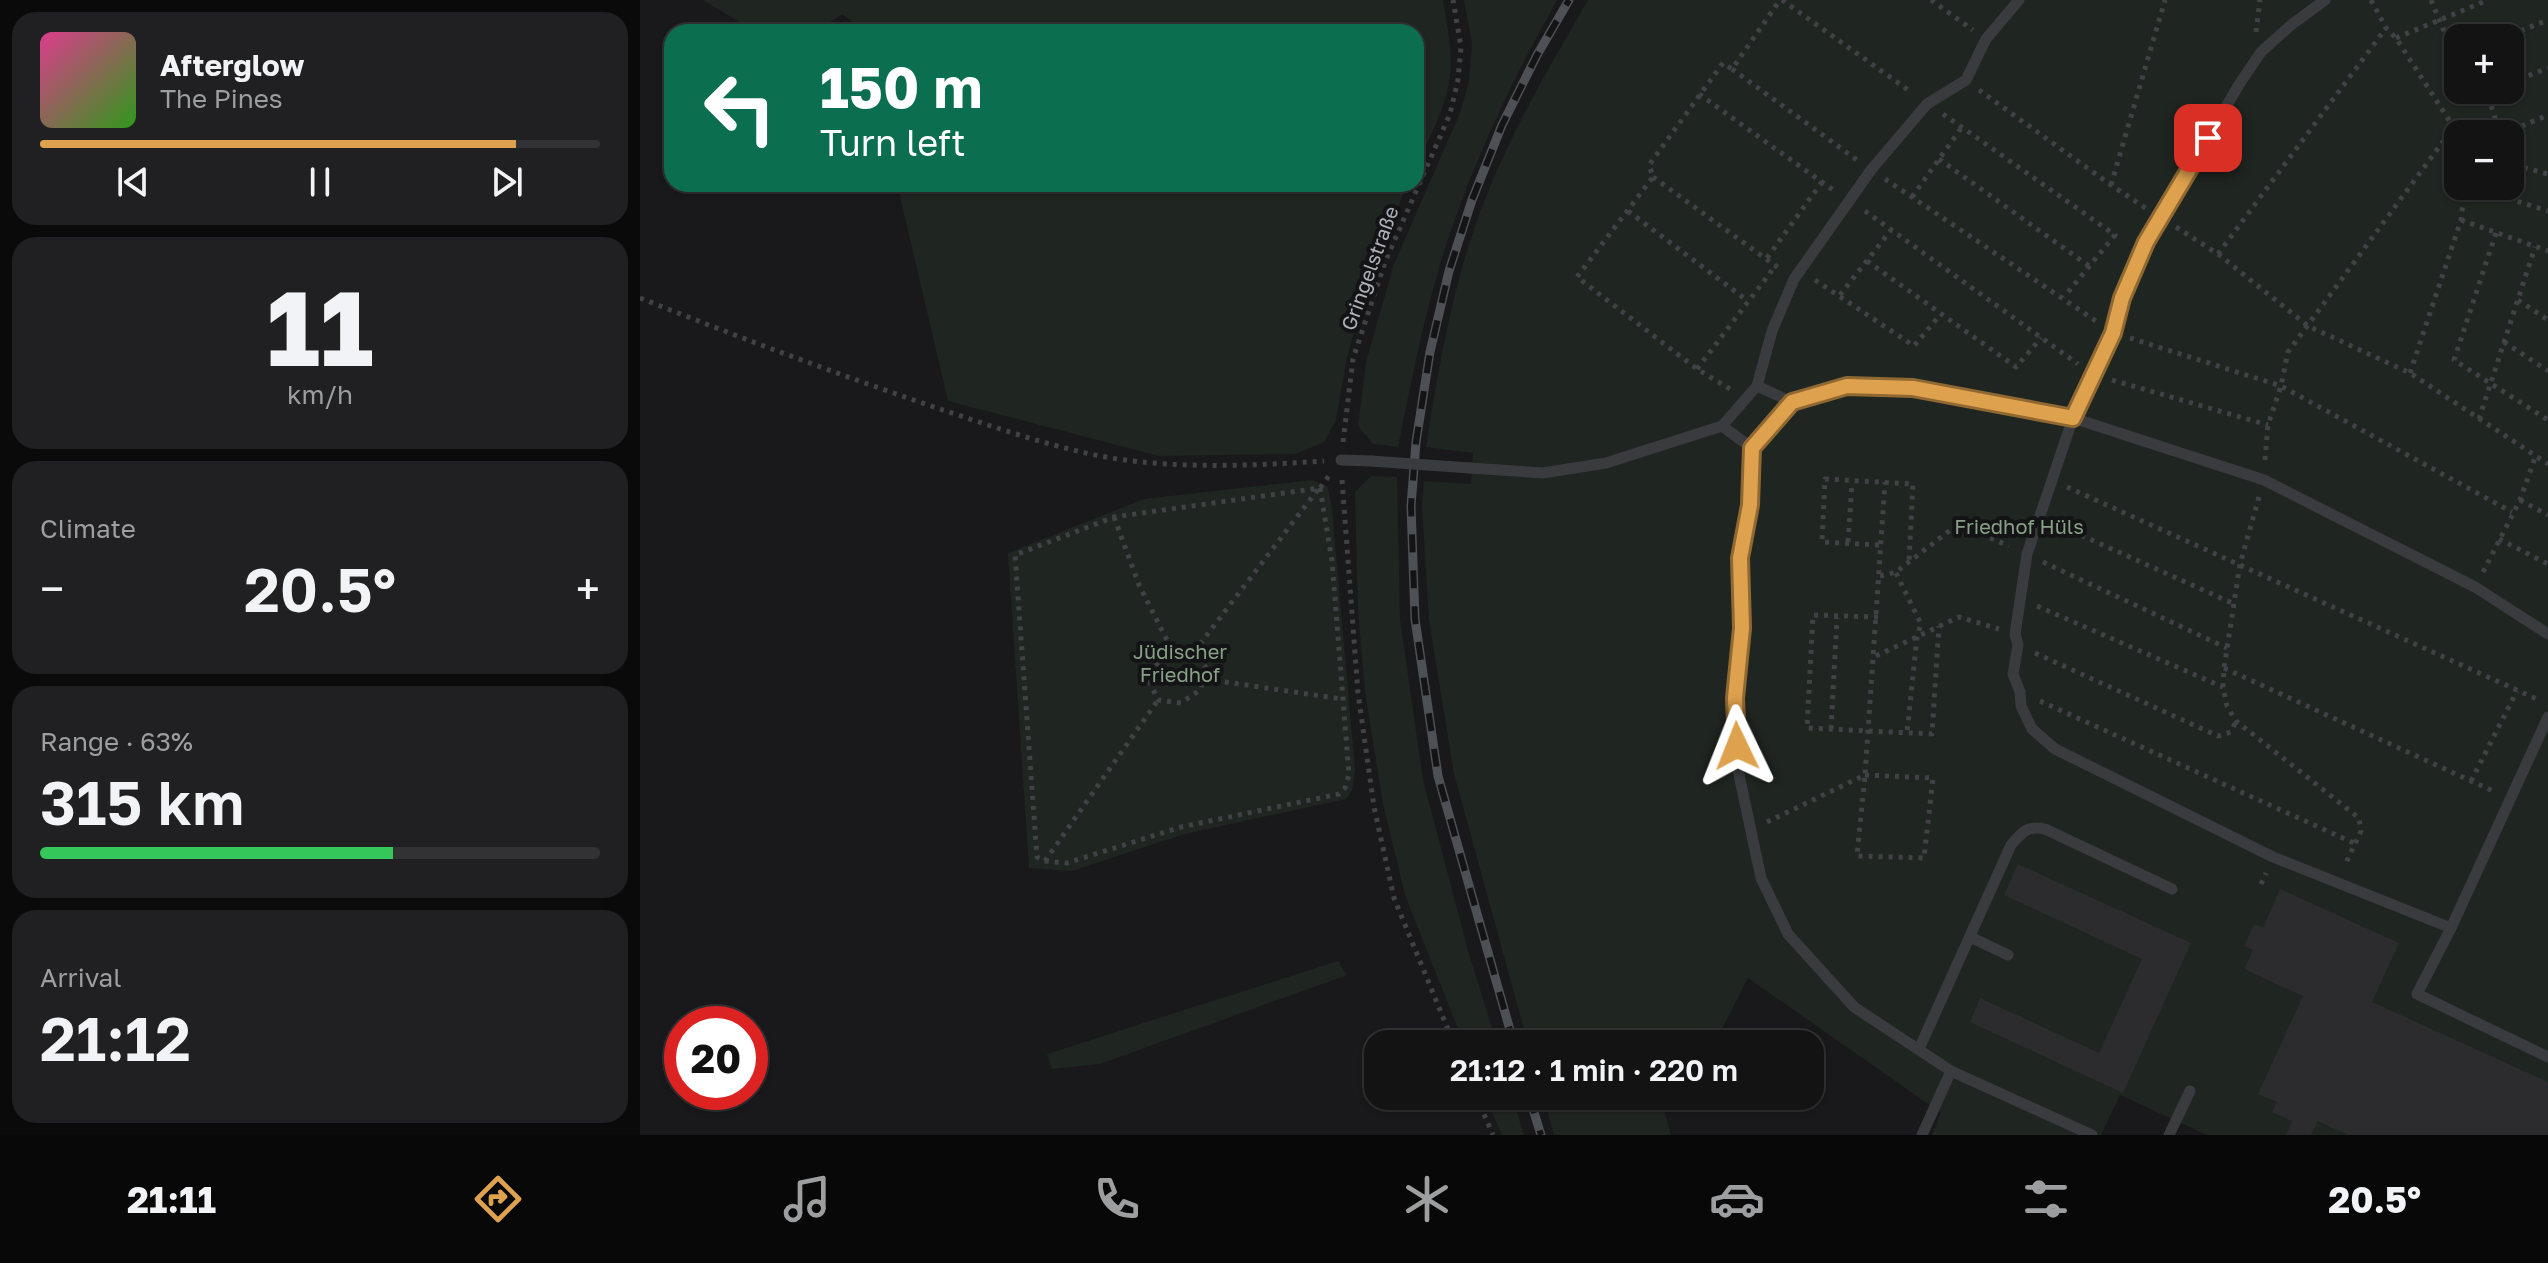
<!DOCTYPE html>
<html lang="en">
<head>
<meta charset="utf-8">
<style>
  :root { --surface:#131314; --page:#202022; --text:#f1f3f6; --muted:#9d9ea0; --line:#323234; --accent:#dea14d }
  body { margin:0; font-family:"Golos Text",sans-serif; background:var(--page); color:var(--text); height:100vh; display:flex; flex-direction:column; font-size:30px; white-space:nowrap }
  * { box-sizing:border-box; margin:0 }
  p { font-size:26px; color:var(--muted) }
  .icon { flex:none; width:44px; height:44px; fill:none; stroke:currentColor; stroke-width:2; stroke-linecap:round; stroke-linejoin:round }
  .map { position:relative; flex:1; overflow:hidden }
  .sheet { display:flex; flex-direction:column; gap:12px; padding:12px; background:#0a0a0b; width:640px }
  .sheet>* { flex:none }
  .hud { position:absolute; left:24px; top:24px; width:760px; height:168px; border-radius:24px; box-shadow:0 2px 6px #0004,0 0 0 2px var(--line); background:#0b6e4f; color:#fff; overflow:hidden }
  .tools { position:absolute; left:1804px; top:24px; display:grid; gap:16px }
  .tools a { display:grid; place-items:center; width:80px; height:80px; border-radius:16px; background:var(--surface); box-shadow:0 2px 6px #0004,0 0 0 2px var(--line); font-size:40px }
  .speed { position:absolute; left:24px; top:1006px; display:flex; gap:16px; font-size:40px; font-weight:700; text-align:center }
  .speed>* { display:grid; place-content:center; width:104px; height:104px; border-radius:50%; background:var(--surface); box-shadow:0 2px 6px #0004,0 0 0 2px var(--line); line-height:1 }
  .speed .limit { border:12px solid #d22; background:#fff; color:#111 }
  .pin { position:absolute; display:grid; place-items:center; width:68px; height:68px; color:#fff; margin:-34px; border-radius:16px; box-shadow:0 4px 12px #0006 }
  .me { position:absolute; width:88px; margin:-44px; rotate:358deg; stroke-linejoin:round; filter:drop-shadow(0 0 6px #0008) }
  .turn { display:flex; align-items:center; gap:28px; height:168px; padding:0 24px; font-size:36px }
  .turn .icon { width:104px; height:104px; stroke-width:2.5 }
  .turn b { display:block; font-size:56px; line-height:68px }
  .big { font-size:60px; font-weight:600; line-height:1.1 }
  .sheet .card { flex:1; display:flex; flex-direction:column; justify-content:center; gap:12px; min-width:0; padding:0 28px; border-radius:24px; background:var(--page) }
  .sheet .dial { align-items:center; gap:0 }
  .dial b { font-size:104px; line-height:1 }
  .song { display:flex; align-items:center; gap:24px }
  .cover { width:96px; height:96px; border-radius:12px; background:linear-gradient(135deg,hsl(330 70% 55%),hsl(110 70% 35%)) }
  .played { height:8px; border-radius:4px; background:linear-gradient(90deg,var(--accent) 85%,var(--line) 85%) }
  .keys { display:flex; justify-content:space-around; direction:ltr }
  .heat { display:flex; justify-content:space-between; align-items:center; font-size:44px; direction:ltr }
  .charge { height:12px; border-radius:6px; background:linear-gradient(90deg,#34c759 63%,var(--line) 0) }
  .trip { position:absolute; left:724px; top:1030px; width:460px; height:80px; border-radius:24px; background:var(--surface); box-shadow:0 2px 6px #0004,0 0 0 2px var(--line); font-weight:600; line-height:80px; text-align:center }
  .dock { display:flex; height:128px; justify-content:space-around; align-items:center; background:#080808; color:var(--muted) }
  .dock .icon { width:56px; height:56px }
  .dock .selected { color:var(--accent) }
  .dock b { font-size:36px; color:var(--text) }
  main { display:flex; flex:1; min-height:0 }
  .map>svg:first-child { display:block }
</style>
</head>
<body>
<main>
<section class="sheet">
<div class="card">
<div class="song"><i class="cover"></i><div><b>Afterglow</b><p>The Pines</p></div></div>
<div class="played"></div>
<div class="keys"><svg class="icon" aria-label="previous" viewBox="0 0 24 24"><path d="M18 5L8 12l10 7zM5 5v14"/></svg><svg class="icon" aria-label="pause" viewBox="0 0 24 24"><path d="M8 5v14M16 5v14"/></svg><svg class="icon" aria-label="next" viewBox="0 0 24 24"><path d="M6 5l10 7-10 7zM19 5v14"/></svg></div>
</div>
<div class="card dial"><b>11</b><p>km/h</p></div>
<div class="card"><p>Climate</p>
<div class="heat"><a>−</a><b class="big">20.5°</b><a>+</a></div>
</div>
<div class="card"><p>Range · 63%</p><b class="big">315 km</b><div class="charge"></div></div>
<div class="card"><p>Arrival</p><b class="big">21:12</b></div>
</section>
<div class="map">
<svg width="1908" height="1135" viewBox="0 0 1908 1135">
  <rect width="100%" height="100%" fill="#19191b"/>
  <g fill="#1f2520" fill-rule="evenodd">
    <path d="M 63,0 L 803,0 C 807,25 813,51 810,77 C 806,108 789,138 776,167 L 776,32 L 221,32 L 220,27 L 202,14 L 176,32 L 116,32 Z"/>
    <path d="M 824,0 L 917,0 C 869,86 827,174 799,268 C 782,327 770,387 758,447 L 733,444 L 718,426 L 726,362 L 754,264 L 820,113 L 829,81 L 832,44 Z"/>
    <path d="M 948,0 L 1908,0 L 1908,1135 L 1567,1135 L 1480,1095 L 1461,1135 L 1292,1135 L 1301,1113 L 1108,978 L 1074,1044 L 888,1044 L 814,774 L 789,620 L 782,507 L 784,481 L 831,484 L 833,453 L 786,447 C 799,364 813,281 844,202 C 871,131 910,66 948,0 ZM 1818,38 L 1870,38 L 1870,90 L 1818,90 ZM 1818,134 L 1870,134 L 1870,186 L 1818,186 Z"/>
    <path d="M 257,184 L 768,184 L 736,256 L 707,357 L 696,420 L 684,442 L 656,454 L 519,456 L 308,401 Z"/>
    <path d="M 731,476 L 757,477 L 760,619 L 783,780 L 829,954 L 857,1044 L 824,1044 L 765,895 L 743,804 L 725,692 L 718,611 L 715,492 Z"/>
    <path d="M 673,480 L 688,487 L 692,509 L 715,769 L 712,791 L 706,799 L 545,834 L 432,871 L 389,868 L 368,553 L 504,499 Z"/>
    <path d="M 698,961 L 707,975 L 460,1064 L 412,1069 L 407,1054 Z"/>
    <path d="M 845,1096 L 872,1096 L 884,1135 L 862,1135 Z"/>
    <path d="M 903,1096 L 1020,1096 L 1031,1135 L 914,1135 Z"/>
  </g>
  <g fill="#2c2c2e">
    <path d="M 1378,864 L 1551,943 L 1483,1093 L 1330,1022 L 1340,998 L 1459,1053 L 1502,959 L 1364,895 Z"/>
    <path d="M 1640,889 L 1759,943 L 1732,1002 L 1908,1082 L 1908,1135 L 1708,1135 L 1678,1121 L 1671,1135 L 1646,1135 L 1652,1121 L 1632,1112 L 1637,1102 L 1618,1094 L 1663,996 L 1604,969 L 1613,950 L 1604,946 L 1614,924 L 1623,928 Z"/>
  </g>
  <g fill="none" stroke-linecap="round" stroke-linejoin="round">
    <g stroke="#404246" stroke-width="5" stroke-dasharray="4 6" stroke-linecap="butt">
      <path d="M 1142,0 L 1271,92"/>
      <path d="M 1291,0 L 1333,30"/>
      <path d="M 1731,0 L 1746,28 L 1756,38 L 1818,134"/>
      <path d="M 1791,0 L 1815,57 L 1818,55"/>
      <path d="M 1616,32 L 1620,0"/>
      <path d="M 1756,38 L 1848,0"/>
      <path d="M 1862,38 L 1908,20"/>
      <path d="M 1092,69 L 1217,160"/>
      <path d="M 1870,83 L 1908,68"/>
      <path d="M 1339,90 L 1471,185 L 1507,209"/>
      <path d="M 1852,90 L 1847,92 L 1860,134"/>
      <path d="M 1059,94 L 1193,190"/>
      <path d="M 1303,114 L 1475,235 L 1424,297"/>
      <path d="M 1863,134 L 1908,115"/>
      <path d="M 1870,156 L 1874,165 L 1908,174"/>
      <path d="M 1299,159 L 1449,266"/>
      <path d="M 1013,177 L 1140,269"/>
      <path d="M 1245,179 L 1456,321"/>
      <path d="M 1471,185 L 1525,0"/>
      <path d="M 1830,186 L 1908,211"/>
      <path d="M 1272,197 L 1322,127"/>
      <path d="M 988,211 L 1108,301"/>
      <path d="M 1225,211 L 1438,364"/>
      <path d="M 1821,220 L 1908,251"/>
      <path d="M 1536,227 L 1578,254 L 1668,326 L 1770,373 L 1908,464"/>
      <path d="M 1856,233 L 1814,360 L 1908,420"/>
      <path d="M 1578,254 L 1746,28"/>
      <path d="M 1127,258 L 1182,182"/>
      <path d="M 1227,261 L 1376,367 L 1401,338"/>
      <path d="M 1175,280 L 1274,346 L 1300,315"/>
      <path d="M 1200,295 L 1251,230"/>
      <path d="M 0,298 C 98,337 197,374 297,408 C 360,429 435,456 502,462 C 562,468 624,465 684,461"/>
      <path d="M 1878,300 L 1908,320"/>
      <path d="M 1490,338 L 1641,386 L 1872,512"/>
      <path d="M 1864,342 L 1908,371"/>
      <path d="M 1057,369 L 1136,265"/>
      <path d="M 1770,373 L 1821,220 L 1825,186"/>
      <path d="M 1472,380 L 1628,425"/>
      <path d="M 1090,389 L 1057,369 L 937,277 L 1013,177 L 1009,165 L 1083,63 L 1092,69 L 1140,0"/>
      <path d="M 1839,419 L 1895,247"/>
      <path d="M 703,442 L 713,359 L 745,262 L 810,114 L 818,80 L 821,47 L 813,0"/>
      <path d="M 1625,460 L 1628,425 L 1641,386 L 1648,352 L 1813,128"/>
      <path d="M 702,480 L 718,693 L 734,807 L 754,898 L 814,1044"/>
      <path d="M 1427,487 L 1899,700"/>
      <path d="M 680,488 L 692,561 L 709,775 L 705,788 L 699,794 L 541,827 L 427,863 L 405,861 L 397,857 L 375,555 L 474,517 L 680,488 L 691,473"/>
      <path d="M 1619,497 L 1600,564 L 1584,668 L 1583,687 L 1587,706 L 1596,721 L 1719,818 L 1721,831 L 1705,865"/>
      <path d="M 1880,500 L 1908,515"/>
      <path d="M 474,517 L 499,585 L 531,648"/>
      <path d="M 1414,523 L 1592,603"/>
      <path d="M 1859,539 L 1908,564"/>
      <path d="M 1208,542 L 1212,483"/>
      <path d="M 1239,545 L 1182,542 L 1185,479 L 1273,484 L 1269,561"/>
      <path d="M 1403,562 L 1587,648"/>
      <path d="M 1843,572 L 1880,500 L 1895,458"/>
      <path d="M 1256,573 L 1281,624 L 1277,637 L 1267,733"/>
      <path d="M 1240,576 L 1256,572 L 1318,524 L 1369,546"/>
      <path d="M 1397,606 L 1583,687"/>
      <path d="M 1238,617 L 1173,615 L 1167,728 L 1292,734 L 1299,626"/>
      <path d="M 531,648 L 554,652 L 567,669 L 560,690 L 541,703 L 518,700 L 510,683 L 515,667 Z"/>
      <path d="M 554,652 L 679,488"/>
      <path d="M 1395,653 L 1578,736 L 1591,732 L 1596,721"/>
      <path d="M 1236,656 L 1319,617 L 1359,629"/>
      <path d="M 1584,668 L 1853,791"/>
      <path d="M 565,679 L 702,699"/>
      <path d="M 1400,701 L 1716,844"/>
      <path d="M 1191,729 L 1197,618"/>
      <path d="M 1225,775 L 1293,778 L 1284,858 L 1217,856 Z"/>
      <path d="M 1831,781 L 1877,691"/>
      <path d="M 1127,822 L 1225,775 L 1245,482"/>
      <path d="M 405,861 L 518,700"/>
      <path d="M 1621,884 L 1626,873"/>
      <path d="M 836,1096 L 853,1135"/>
    </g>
    <g stroke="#3a3b3f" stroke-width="11">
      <path d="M 1685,0 L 1651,25 L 1621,52 L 1600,83 L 1506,242 L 1482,298 L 1473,333 L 1433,418 L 1387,554 L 1375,634 L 1378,645 L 1373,674 L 1380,692 L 1381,706 L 1392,729 L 1415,749 L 1633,857 L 1811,928"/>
      <path d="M 1117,386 L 1132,331 L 1154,279 L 1231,170 L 1287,104 L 1326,80 L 1346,39 L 1379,0"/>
      <path d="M 1082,426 L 1112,448"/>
      <path d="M 701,460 L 731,461"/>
      <path d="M 830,468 L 903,473 L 966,463 L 1082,426 L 1117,386 L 1152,402"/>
      <path d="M 1908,717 L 1811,928 L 1777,994 L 1908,1057"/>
      <path d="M 1330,937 L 1368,955"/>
      <path d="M 1279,1049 L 1371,845 C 1382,832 1388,825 1405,829 L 1532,889"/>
      <path d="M 1282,1135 L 1311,1071"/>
      <path d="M 1452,1135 L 1311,1071 L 1214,1007 L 1148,934 L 1121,878 L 1098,770 L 1095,698 L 1102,628 L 1100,558 L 1110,505 L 1112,448 L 1152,402 L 1207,386 L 1273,388 L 1433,418 L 1624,480 L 1835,587 L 1908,634"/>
      <path d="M 1529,1135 L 1550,1091"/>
    </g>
    <g stroke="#4d5054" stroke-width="9">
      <g id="rail">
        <path d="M 874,1044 L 798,776 L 775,619 L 771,506 L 776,442 L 790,352 L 809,271 L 832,200 L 862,125 L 897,55 L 929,0"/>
        <path d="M 889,1096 L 901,1135"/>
      </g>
    </g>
    <use href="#rail" stroke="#141416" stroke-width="6" stroke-dasharray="18" stroke-linecap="butt"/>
    <path stroke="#3a3b3f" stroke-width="11" d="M 731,461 L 830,468"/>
  </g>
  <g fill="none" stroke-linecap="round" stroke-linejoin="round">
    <g stroke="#906932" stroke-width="20">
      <path id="route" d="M 1097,746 L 1095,698 L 1102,628 L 1100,558 L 1110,505 L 1112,448 L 1152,402 L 1207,386 L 1273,388 L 1433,418 L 1473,333 L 1482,298 L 1506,242 L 1568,138"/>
    </g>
    <use href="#route" stroke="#dea14d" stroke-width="14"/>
  </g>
  <g text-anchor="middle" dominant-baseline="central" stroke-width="8" stroke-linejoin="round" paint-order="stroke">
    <g font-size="20" fill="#adb1b9" stroke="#141416">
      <text transform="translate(729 268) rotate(-70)">Gringelstraße</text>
    </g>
    <g font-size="20" fill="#87a186" stroke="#141416">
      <text x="1379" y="526">Friedhof Hüls</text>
      <text x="540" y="651">Jüdischer<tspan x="540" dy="23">Friedhof</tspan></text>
    </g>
  </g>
</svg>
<div class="tools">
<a>+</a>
<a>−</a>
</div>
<div class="speed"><div class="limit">20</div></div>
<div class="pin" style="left:1568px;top:138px;background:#d93025"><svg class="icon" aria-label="arrive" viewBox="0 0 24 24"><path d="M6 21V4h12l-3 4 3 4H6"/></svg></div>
<svg class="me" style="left:1097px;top:746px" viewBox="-20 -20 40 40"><path d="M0-17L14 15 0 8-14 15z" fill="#dea14d" stroke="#fff" stroke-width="4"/></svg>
<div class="trip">21:12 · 1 min · 220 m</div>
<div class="hud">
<div class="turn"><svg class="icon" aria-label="left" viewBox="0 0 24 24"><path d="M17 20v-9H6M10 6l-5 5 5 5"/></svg><div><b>150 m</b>Turn left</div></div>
</div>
</div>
</main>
<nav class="dock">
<b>21:11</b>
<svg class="icon selected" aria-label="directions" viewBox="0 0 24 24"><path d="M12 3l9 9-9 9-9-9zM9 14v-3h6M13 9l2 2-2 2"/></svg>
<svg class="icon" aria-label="music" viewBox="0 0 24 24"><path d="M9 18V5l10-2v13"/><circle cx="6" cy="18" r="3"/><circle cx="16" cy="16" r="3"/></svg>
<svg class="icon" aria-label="phone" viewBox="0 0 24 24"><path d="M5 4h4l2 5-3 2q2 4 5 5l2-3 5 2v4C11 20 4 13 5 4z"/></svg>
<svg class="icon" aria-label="climate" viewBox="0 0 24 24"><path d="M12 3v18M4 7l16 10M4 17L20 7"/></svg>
<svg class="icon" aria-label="car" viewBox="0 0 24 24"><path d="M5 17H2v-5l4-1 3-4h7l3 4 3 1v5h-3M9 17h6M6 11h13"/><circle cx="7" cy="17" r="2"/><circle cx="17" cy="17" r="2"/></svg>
<svg class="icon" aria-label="filters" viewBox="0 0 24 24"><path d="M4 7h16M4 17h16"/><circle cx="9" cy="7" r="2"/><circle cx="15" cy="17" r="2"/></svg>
<b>20.5°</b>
</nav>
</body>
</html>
